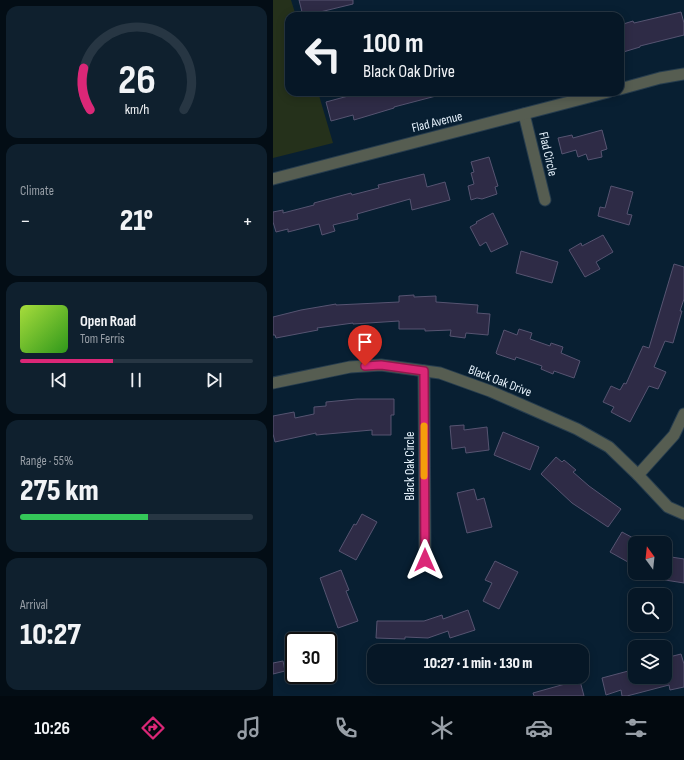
<!DOCTYPE html>
<html lang="en">
<head>
<meta charset="utf-8">
<style>
  :root { --surface:#061726; --page:#0f202e; --text:#f1f3f6; --muted:#989fa7; --line:#273643; --accent:#db2777 }
  body { margin:0; font-family:"Sofia Sans Condensed",sans-serif; background:var(--page); color:var(--text); height:100vh; display:flex; flex-direction:column; font-size:15px; white-space:nowrap }
  * { box-sizing:border-box; margin:0 }
  p { font-size:13px; color:var(--muted) }
  .icon { flex:none; width:22px; height:22px; fill:none; stroke:currentColor; stroke-width:2; stroke-linecap:round; stroke-linejoin:round }
  .map { position:relative; flex:1; overflow:hidden }
  .sheet { display:flex; flex-direction:column; gap:6px; padding:6px; background:#030d15; width:273px }
  .sheet>* { flex:none }
  .guide { position:absolute; left:12px; top:12px; width:339px; height:84px; border-radius:12px; box-shadow:0 2px 10px #0003,0 0 0 1px var(--line); background:#061726; color:var(--text); overflow:hidden }
  .needle { width:26px; rotate:345deg }
  .tools { position:absolute; left:355px; top:536px; display:grid; gap:8px }
  .tools a { display:grid; place-items:center; width:44px; height:44px; border-radius:8px; background:var(--surface); box-shadow:0 2px 10px #0003,0 0 0 1px var(--line); font-size:20px }
  .speed { position:absolute; left:12px; top:632px; display:flex; gap:8px; font-size:20px; font-weight:700; text-align:center }
  .speed>* { display:grid; place-content:center; width:52px; height:52px; border-radius:50%; background:var(--surface); box-shadow:0 2px 10px #0003,0 0 0 1px var(--line); line-height:1 }
  .speed .limit { border:2px solid #111; border-radius:6px; background:#fff; color:#111 }
  .pin { position:absolute; display:grid; place-items:center; width:34px; height:34px; color:#fff; margin:-41px -17px; border-radius:50% 50% 50% 0; rotate:-45deg; box-shadow:0 0 4px #0007 }
  .pin .icon { rotate:45deg }
  .me { position:absolute; width:44px; margin:-22px; rotate:0deg; stroke-linejoin:round; filter:drop-shadow(0 0 3px #0008) }
  .turn { display:flex; align-items:center; gap:14px; height:84px; padding:0 12px; font-size:18px }
  .turn .icon { width:52px; height:52px; stroke-width:2.5 }
  .turn b { display:block; font-size:28px; line-height:34px }
  .big { font-size:30px; font-weight:800; line-height:1.1 }
  .sheet .tile { flex:1; display:flex; flex-direction:column; justify-content:center; gap:6px; min-width:0; padding:0 14px; border-radius:12px; background:var(--page) }
  .sheet .dial { align-items:center; gap:0 }
  .dial svg { height:104px; overflow:visible; fill:none; stroke:var(--line); stroke-width:7; stroke-linecap:round; text-anchor:middle }
  .dial text { fill:var(--text); stroke:none }
  .song { display:flex; align-items:center; gap:12px }
  .cover { width:48px; height:48px; border-radius:6px; background:linear-gradient(135deg,hsl(80 70% 55%),hsl(110 70% 35%)) }
  .played { height:4px; border-radius:2px; background:linear-gradient(90deg,var(--accent) 40%,var(--line) 40%) }
  .keys { display:flex; justify-content:space-around; direction:ltr }
  .heat { display:flex; justify-content:space-between; align-items:center; font-size:22px; direction:ltr }
  .charge { height:6px; border-radius:3px; background:linear-gradient(90deg,#34c759 55%,var(--line) 0) }
  .trip { position:absolute; left:94px; top:644px; width:222px; height:40px; border-radius:12px; background:var(--surface); box-shadow:0 2px 10px #0003,0 0 0 1px var(--line); font-weight:800; line-height:40px; text-align:center }
  .tabs { display:flex; height:64px; justify-content:space-around; align-items:center; background:#02090f; color:var(--muted) }
  .tabs .icon { width:28px; height:28px }
  .tabs .current { color:var(--accent) }
  .tabs b { font-size:18px; color:var(--text) }
  main { display:flex; flex:1; min-height:0 }
  .map>svg:first-child { display:block }
</style>
</head>
<body>
<main>
<section class="sheet">
<div class="tile dial"><svg viewBox="0 0 100 80">
<path d="M14 69A42 42 0 1 1 86 69"/>
<path d="M14 69A42 42 0 0 1 9 37" stroke="#db2777"/>
<text x="50" y="56" font-size="32" font-weight="700">26</text>
<text x="50" y="72" font-size="11">km/h</text>
</svg></div>
<div class="tile"><p>Climate</p>
<div class="heat"><a>−</a><b class="big">21°</b><a>+</a></div>
</div>
<div class="tile">
<div class="song"><i class="cover"></i><div><b>Open Road</b><p>Tom Ferris</p></div></div>
<div class="played"></div>
<div class="keys"><svg class="icon" aria-label="previous" viewBox="0 0 24 24"><path d="M18 5L8 12l10 7zM5 5v14"/></svg><svg class="icon" aria-label="pause" viewBox="0 0 24 24"><path d="M8 5v14M16 5v14"/></svg><svg class="icon" aria-label="next" viewBox="0 0 24 24"><path d="M6 5l10 7-10 7zM19 5v14"/></svg></div>
</div>
<div class="tile"><p>Range · 55%</p><b class="big">275 km</b><div class="charge"></div></div>
<div class="tile"><p>Arrival</p><b class="big">10:27</b></div>
</section>
<div class="map">
<svg width="411" height="696" viewBox="0 0 411 696">
  <rect width="100%" height="100%" fill="#081f32"/>
  <path fill="#25311b" d="M 0,0 L 18,0 L 23,16 L 16,16 L 16,92 L 45,92 L 60,143 L 0,158 Z"/>
  <g fill="#2e2b46" stroke="#565471">
    <path d="M 26,0 L 80,0 L 80,4 L 47,12 L 48,16 L 30,16 Z"/>
    <path d="M 408,12 L 411,23 L 411,35 L 367,46 L 367,47 L 347,53 L 347,25 L 360,21 L 361,23 Z"/>
    <path d="M 90,92 L 163,92 L 163,96 L 121,107 L 121,108 L 81,120 L 80,115 L 58,121 L 53,102 Z"/>
    <path d="M 329,130 L 334,149 L 328,151 L 329,157 L 315,160 L 313,154 L 305,157 L 303,150 L 289,154 L 285,138 L 299,135 L 300,138 Z"/>
    <path d="M 216,157 L 225,186 L 222,187 L 224,194 L 209,199 L 204,198 L 198,200 L 195,186 L 201,184 L 198,173 L 201,172 L 198,162 Z"/>
    <path d="M 151,174 L 154,187 L 172,182 L 177,200 L 139,210 L 137,199 L 84,214 L 85,219 L 60,225 L 62,231 L 49,235 L 46,224 L 15,232 L 15,229 L 3,232 L 0,222 L 0,212 L 10,210 L 10,213 L 41,205 L 41,203 L 63,197 L 78,193 L 79,195 L 106,188 L 105,185 Z"/>
    <path d="M 338,186 L 360,192 L 354,214 L 359,215 L 356,225 L 325,216 L 327,207 L 332,208 Z"/>
    <path d="M 220,213 L 235,244 L 218,252 L 213,242 L 207,246 L 197,227 L 204,223 L 203,222 Z"/>
    <path d="M 330,235 L 340,252 L 323,262 L 327,269 L 312,277 L 296,250 L 308,243 L 309,246 Z"/>
    <path d="M 248,251 L 285,262 L 279,283 L 243,273 Z"/>
    <path d="M 401,264 L 411,267 L 411,299 L 407,311 L 409,311 L 400,343 L 392,341 L 381,367 L 393,372 L 385,389 L 376,386 L 357,422 L 338,412 L 341,407 L 330,402 L 338,386 L 347,390 L 351,383 L 353,384 L 370,346 L 376,348 Z"/>
    <path d="M 141,295 L 141,297 L 163,296 L 163,302 L 205,305 L 204,313 L 217,314 L 215,335 L 193,333 L 192,338 L 177,336 L 178,330 L 152,331 L 152,329 L 126,329 L 126,321 L 80,324 L 80,323 L 44,328 L 45,330 L 3,338 L 2,335 L 0,335 L 0,317 L 28,310 L 63,304 L 63,305 L 126,302 L 126,296 Z"/>
    <path d="M 246,329 L 259,333 L 257,339 L 277,346 L 278,343 L 290,347 L 288,353 L 307,361 L 301,378 L 281,371 L 280,374 L 268,369 L 269,366 L 243,357 L 242,360 L 224,354 L 223,353 L 231,330 L 244,335 Z"/>
    <path d="M 84,399 L 121,399 L 121,415 L 118,415 L 118,435 L 99,435 L 99,430 L 43,435 L 43,433 L 2,442 L 0,434 L 0,416 L 21,412 L 22,418 L 41,414 L 41,407 L 53,406 L 53,402 Z"/>
    <path d="M 191,425 L 191,430 L 214,427 L 216,450 L 193,453 L 192,447 L 179,449 L 177,426 Z"/>
    <path d="M 230,432 L 266,447 L 257,470 L 221,455 Z"/>
    <path d="M 283,457 L 289,462 L 291,460 L 303,470 L 300,472 L 316,486 L 348,509 L 335,527 L 299,503 L 268,474 Z"/>
    <path d="M 201,489 L 204,500 L 211,498 L 219,527 L 194,533 L 184,493 Z"/>
    <path d="M 89,514 L 104,522 L 83,560 L 66,551 L 81,524 L 83,525 Z"/>
    <path d="M 349,532 L 362,539 L 362,566 L 337,552 Z"/>
    <path d="M 392,556 L 411,559 L 411,583 L 392,580 Z"/>
    <path d="M 222,561 L 245,572 L 226,609 L 210,601 L 219,583 L 212,580 Z"/>
    <path d="M 68,570 L 76,590 L 73,591 L 85,621 L 65,628 L 47,578 Z"/>
    <path d="M 195,610 L 202,630 L 177,638 L 175,631 L 155,638 L 132,637 L 132,639 L 103,638 L 104,621 L 151,621 L 169,615 L 170,619 Z"/>
    <path d="M 408,654 L 411,664 L 411,687 L 397,690 L 396,685 L 354,696 L 349,696 L 348,690 L 333,695 L 329,678 L 359,670 L 360,674 L 362,673 L 362,677 L 392,677 L 392,658 Z"/>
    <path d="M 10,661 L 12,671 L 0,674 L 0,663 Z"/>
    <path d="M 299,677 L 306,677 L 311,696 L 261,696 L 260,693 L 292,684 L 290,680 Z"/>
  </g>
  <g fill="none" stroke-linecap="round" stroke-linejoin="round">
    <g stroke="#273d4e" stroke-width="13">
      <g id="street">
        <path d="M 347,89 L 387,78 L 411,74"/>
        <path d="M 251,114 L 272,200"/>
        <path d="M 0,179 L 335,92"/>
        <path d="M 151,371 L 152,560"/>
        <path d="M 0,383 L 77,367 L 108,365 L 167,373 L 217,391 L 304,429 L 336,447 L 365,475 L 395,507 L 411,514"/>
        <path d="M 365,475 L 401,435 L 411,414"/>
      </g>
    </g>
    <use href="#street" stroke="#565d51" stroke-width="11"/>
  </g>
  <g fill="none" stroke-linecap="round" stroke-linejoin="round">
    <g stroke="#8e194d" stroke-width="10">
      <path id="route" d="M 92,366 L 108,365 L 151,371 L 152,560"/>
    </g>
    <use href="#route" stroke="#db2777" stroke-width="7"/>
    <path stroke="#f59e0b" stroke-width="7" d="M 151,426 L 151,476"/>
  </g>
  <g text-anchor="middle" dominant-baseline="central" stroke-width="4" stroke-linejoin="round" paint-order="stroke">
    <g font-size="13" fill="#e6f2fc" stroke="#081f32">
      <text transform="translate(164 122) rotate(-14)">Flad Avenue</text>
      <text transform="translate(275 154) rotate(77)">Flad Circle</text>
      <text transform="translate(227 381) rotate(21)">Black Oak Drive</text>
      <text transform="translate(137 466) rotate(-90)">Black Oak Circle</text>
    </g>
  </g>
</svg>
<div class="tools">
<a><svg class="needle" viewBox="-14 -14 28 28"><path d="M0-13l5 13h-10z" fill="#e53935"/><path d="M0 13l5-13h-10z" fill="#989fa7"/></svg></a>
<a><svg class="icon" aria-label="search" viewBox="0 0 24 24"><circle cx="10" cy="10" r="6"/><path d="M15 15l6 6"/></svg></a>
<a><svg class="icon" aria-label="layers" viewBox="0 0 24 24"><path d="M12 4l9 5-9 5-9-5zM3 14l9 5 9-5"/></svg></a>
</div>
<div class="speed"><div class="limit">30</div></div>
<div class="pin" style="left:92px;top:366px;background:#d93025"><svg class="icon" aria-label="arrive" viewBox="0 0 24 24"><path d="M6 21V4h12l-3 4 3 4H6"/></svg></div>
<svg class="me" style="left:152px;top:560px" viewBox="-20 -20 40 40"><path d="M0-17L14 15 0 8-14 15z" fill="#db2777" stroke="#fff" stroke-width="4"/></svg>
<div class="trip">10:27 · 1 min · 130 m</div>
<div class="guide">
<div class="turn"><svg class="icon" aria-label="left" viewBox="0 0 24 24"><path d="M17 20v-9H6M10 6l-5 5 5 5"/></svg><div><b>100 m</b>Black Oak Drive</div></div>
</div>
</div>
</main>
<nav class="tabs">
<b>10:26</b>
<svg class="icon current" aria-label="directions" viewBox="0 0 24 24"><path d="M12 3l9 9-9 9-9-9zM9 14v-3h6M13 9l2 2-2 2"/></svg>
<svg class="icon" aria-label="music" viewBox="0 0 24 24"><path d="M9 18V5l10-2v13"/><circle cx="6" cy="18" r="3"/><circle cx="16" cy="16" r="3"/></svg>
<svg class="icon" aria-label="phone" viewBox="0 0 24 24"><path d="M5 4h4l2 5-3 2q2 4 5 5l2-3 5 2v4C11 20 4 13 5 4z"/></svg>
<svg class="icon" aria-label="climate" viewBox="0 0 24 24"><path d="M12 3v18M4 7l16 10M4 17L20 7"/></svg>
<svg class="icon" aria-label="car" viewBox="0 0 24 24"><path d="M5 17H2v-5l4-1 3-4h7l3 4 3 1v5h-3M9 17h6M6 11h13"/><circle cx="7" cy="17" r="2"/><circle cx="17" cy="17" r="2"/></svg>
<svg class="icon" aria-label="filters" viewBox="0 0 24 24"><path d="M4 7h16M4 17h16"/><circle cx="9" cy="7" r="2"/><circle cx="15" cy="17" r="2"/></svg>
</nav>
</body>
</html>
